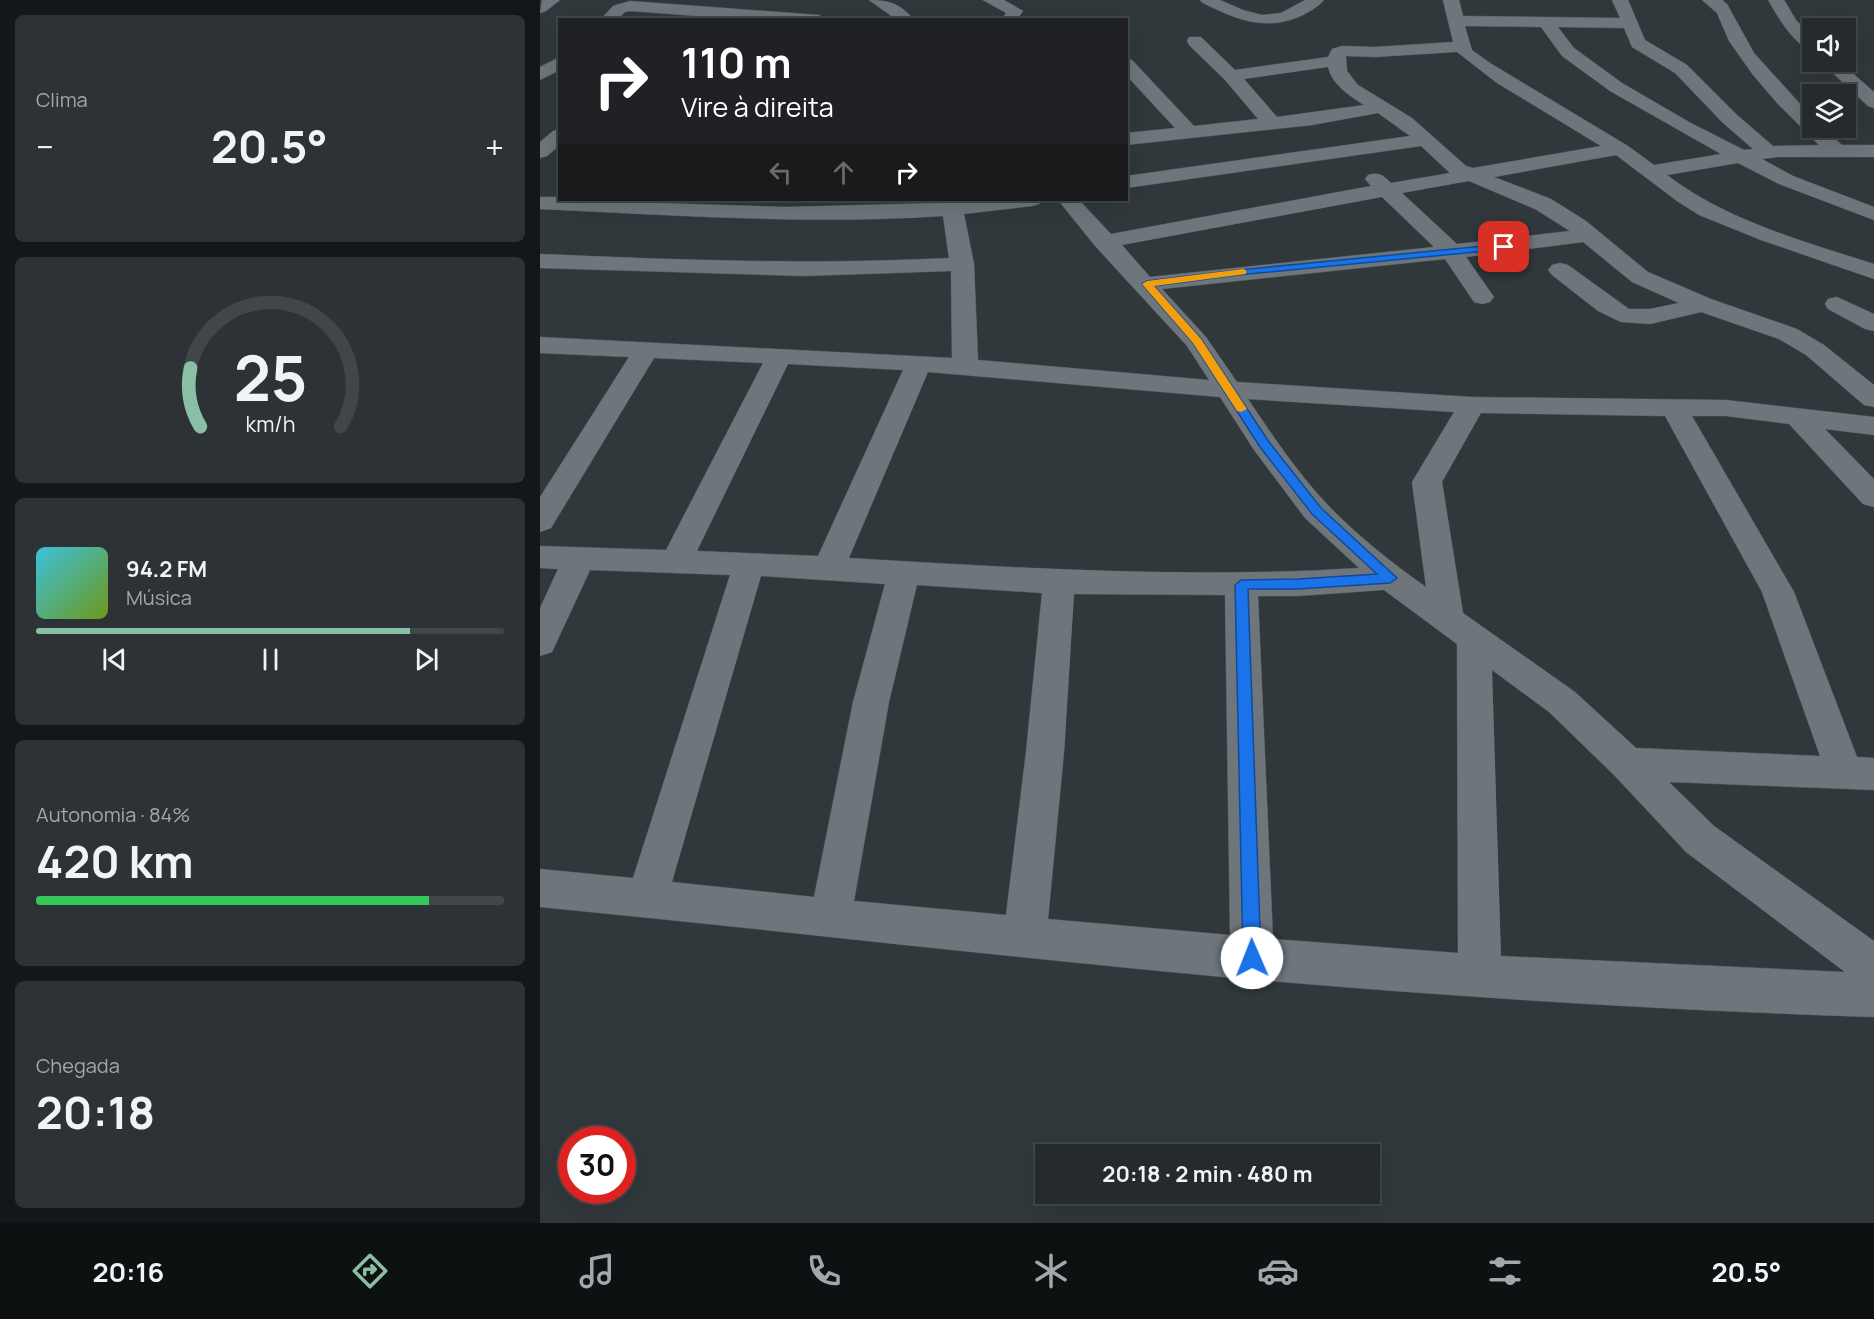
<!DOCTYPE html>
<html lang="pt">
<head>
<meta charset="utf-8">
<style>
  :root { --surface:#242a2d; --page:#2c3235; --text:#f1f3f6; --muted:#a3a7aa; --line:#414649; --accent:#8abfa5 }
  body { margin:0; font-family:Manrope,sans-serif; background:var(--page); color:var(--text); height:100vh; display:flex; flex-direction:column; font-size:22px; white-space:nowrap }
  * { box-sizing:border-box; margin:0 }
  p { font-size:20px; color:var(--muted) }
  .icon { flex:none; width:33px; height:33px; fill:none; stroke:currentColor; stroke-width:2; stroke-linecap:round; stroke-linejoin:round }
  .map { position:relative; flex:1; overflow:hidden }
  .side { display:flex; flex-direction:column; gap:15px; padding:15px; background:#141719; width:540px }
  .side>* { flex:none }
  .guide { position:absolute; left:18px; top:18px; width:570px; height:183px; border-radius:0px; box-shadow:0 6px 24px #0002,0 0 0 2px var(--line); background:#202124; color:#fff; overflow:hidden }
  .fabs { position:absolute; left:1262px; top:18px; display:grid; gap:12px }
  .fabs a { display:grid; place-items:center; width:54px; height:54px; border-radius:0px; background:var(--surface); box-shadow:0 6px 24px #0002,0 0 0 2px var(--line); font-size:30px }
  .speed { position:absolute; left:18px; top:1126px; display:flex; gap:12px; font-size:30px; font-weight:700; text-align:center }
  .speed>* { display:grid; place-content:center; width:78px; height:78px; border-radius:50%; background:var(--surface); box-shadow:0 6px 24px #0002,0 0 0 2px var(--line); line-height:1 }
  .speed .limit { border:9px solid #d22; background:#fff; color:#111 }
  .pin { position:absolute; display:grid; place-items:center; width:51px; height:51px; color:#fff; margin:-26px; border-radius:12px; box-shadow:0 3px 9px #0006 }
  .me { position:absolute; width:66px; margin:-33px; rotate:359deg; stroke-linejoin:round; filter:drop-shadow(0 0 4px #0008) }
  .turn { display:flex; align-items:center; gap:21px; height:126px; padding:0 24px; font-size:27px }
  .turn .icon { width:78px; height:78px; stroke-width:2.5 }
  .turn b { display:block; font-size:42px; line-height:51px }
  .lanes { display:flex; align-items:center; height:57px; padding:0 24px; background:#0003; justify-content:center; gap:30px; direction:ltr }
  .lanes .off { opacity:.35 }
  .big { font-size:45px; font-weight:700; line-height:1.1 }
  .side .widget { flex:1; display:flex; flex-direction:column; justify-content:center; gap:9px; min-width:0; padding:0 21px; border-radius:9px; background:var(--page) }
  .side .dial { align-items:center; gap:0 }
  .dial svg { height:156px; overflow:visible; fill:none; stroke:var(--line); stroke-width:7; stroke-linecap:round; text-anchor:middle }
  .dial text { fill:var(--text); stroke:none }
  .song { display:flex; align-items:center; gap:18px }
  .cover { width:72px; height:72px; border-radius:9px; background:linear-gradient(135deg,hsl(190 70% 55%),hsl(80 70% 35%)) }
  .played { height:6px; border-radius:3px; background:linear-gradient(90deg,var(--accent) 80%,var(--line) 80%) }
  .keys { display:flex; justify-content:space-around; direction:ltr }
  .heat { display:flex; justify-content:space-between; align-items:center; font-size:33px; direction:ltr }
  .charge { height:9px; border-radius:4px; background:linear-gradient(90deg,#34c759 84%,var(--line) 0) }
  .trip { position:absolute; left:495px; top:1144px; width:345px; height:60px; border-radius:0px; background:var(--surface); box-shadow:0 6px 24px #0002,0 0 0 2px var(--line); font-weight:700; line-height:60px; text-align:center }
  .tabs { display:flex; height:96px; justify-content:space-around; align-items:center; background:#0e1112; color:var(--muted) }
  .tabs .icon { width:42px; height:42px }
  .tabs .on { color:var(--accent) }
  .tabs b { font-size:27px; color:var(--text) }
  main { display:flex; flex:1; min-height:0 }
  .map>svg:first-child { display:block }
</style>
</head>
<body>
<main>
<section class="side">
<div class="widget"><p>Clima</p>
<div class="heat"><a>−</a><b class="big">20.5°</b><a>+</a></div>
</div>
<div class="widget dial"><svg viewBox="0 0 100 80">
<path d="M14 69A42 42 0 1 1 86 69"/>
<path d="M14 69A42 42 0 0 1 9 39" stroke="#8abfa5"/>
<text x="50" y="56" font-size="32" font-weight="700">25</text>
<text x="50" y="72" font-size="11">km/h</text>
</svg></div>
<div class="widget">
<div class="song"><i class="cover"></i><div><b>94.2 FM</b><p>Música</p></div></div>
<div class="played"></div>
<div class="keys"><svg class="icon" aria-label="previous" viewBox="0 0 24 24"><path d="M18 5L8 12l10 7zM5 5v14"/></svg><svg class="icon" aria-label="pause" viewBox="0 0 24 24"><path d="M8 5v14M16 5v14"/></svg><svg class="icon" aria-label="next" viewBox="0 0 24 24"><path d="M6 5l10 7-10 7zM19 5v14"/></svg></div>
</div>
<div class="widget"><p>Autonomia · 84%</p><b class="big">420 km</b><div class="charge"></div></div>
<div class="widget"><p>Chegada</p><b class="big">20:18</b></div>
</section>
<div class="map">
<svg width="1334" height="1223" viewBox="0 0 1334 1223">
  <rect width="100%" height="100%" fill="#30383c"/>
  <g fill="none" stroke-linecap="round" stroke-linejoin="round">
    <g stroke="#4e5559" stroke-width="1">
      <g id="minor">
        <path d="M 2,0 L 20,0 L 6,11 L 0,13 Z"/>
        <path d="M 329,0 C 349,0 361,4 374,20 L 357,20 Z"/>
        <path d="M 443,0 L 464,0 L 483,11 L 477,20 L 461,20 L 466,13 Z"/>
        <path d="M 660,0 L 680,0 L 703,10 L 722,15 L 741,13 L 765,0 L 784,0 C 778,7 769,12 761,16 C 725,32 695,19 663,3 Z"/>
        <path d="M 903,0 L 919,0 L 923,16 L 1080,18 L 1072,0 L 1088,0 L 1105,40 L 1147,65 L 1196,114 L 1233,146 L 1279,145 L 1237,103 L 1213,75 L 1189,41 L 1177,13 L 1162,0 L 1182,0 L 1187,4 L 1214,53 L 1272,117 L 1272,128 L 1283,128 L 1302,145 L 1334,145 L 1334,157 L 1237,157 L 1222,159 L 1253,176 L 1334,207 L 1334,220 L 1239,184 L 1198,163 L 1127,175 C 1187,221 1263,241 1334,264 L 1334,279 L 1221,240 L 1159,215 L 1137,201 L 1076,155 L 954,177 L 1011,199 L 1046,221 L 1108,272 L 1171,299 L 1257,329 L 1284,345 L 1334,385 L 1334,407 L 1324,405 L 1266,355 L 1239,339 L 1161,312 L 1110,324 L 1081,322 L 1058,311 L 1012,275 L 1008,270 L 1012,265 L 1020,263 L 1028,265 L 1089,309 L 1110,309 L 1139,303 L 1092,282 L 1043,242 L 926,257 L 954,297 L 950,302 L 942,304 L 934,302 L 905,259 L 622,289 L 666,337 L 697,382 L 932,397 L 1186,400 L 1334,417 L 1334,435 L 1285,429 L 1334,479 L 1334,507 L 1323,504 L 1249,424 L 1186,416 L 1152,416 L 1254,592 L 1317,757 L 1334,758 L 1334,790 L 1129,782 L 1174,826 L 1334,941 L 1334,1017 C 1116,1010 899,996 683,977 C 455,956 228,929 0,907 L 0,869 L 93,878 L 190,575 L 50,570 L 12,652 L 0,656 L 0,608 L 18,569 L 0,568 L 0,546 L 126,550 L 223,363 L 114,358 L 11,528 L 0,532 L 0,497 L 89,357 L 0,353 L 0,337 L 412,358 L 411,271 L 264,276 L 0,268 L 0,254 C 137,260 273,265 409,258 L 403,216 C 269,225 134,215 0,209 L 0,197 L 20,197 L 20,200 L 246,207 L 401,203 L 401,200 L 421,200 L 422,202 L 502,200 L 499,204 L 492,206 L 424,214 L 434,264 L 438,360 L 669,380 L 647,346 L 556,247 L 518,200 L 539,200 L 571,234 L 831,186 L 825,179 L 828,175 C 839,172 843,175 851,183 L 910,173 L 881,146 L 586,188 L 586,176 L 870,136 L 838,113 L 772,125 L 586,145 L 586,133 L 635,128 L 586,75 L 586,59 L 592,60 L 654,126 L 718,119 L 685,80 L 649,45 L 647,41 L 649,37 L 661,37 L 695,70 L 788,57 L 792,49 L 802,46 L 835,47 L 913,42 ZM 925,26 L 1001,27 L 1022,56 L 1070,91 L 1181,154 L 1114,165 L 1088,146 L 950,63 L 932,50 ZM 1018,27 L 1084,28 L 1092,47 L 1135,73 L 1182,122 L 1213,149 L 1204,150 L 1149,122 L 1082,83 L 1034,48 ZM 917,52 L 957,83 L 1061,146 L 933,168 L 926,166 L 872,118 L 818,85 L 807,71 L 806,56 L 835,57 ZM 788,67 C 792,85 810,96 824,105 L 737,117 L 704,79 ZM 929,181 L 995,209 L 1030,231 L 917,244 L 862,193 ZM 842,197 L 894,247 L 610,277 L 582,245 ZM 248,364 L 363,370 L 278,556 L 157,551 ZM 388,372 L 680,397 L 714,450 L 765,518 L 819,568 C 649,579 478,568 309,558 ZM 708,399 L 914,412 L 872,482 L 886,587 C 853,564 814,533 786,503 C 757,472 732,435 708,399 ZM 941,413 L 1125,416 L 1222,592 L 1280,756 L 1096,748 L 1035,692 L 923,613 L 902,482 ZM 221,576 L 345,584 L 313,702 L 274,897 L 132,882 ZM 377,585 L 502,593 L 486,752 L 466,915 L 314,901 L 349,702 ZM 844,590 L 917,644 L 918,953 L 733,939 L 718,596 L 758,596 ZM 534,594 L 685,595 L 690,935 L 508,919 L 524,752 ZM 952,670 L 1009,712 L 1074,775 L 1146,852 L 1305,972 L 961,956 Z"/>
        <path d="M 1228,0 L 1244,0 L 1256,20 L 1272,36 L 1272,50 C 1254,46 1237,15 1228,0 Z"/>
        <path d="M 90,1 L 279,15 L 287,20 L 209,20 L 90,11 L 85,12 L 77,20 L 60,20 L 73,6 Z"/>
        <path d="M 20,57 L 20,70 L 0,80 L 0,67 Z"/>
        <path d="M 1281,62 L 1300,62 L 1334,92 L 1334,108 L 1328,106 Z"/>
        <path d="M 20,129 L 20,145 L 7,156 L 0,158 L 0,142 L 13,131 Z"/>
        <path d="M 1297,297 L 1334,314 L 1334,331 L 1325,329 L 1288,309 L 1285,304 L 1288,299 Z"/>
      </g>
    </g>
    <use href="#minor" fill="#6e767c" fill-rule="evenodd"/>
  </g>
  <path fill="#1a73e8" stroke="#114b97" stroke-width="1.5" d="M 964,244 L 967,245 L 967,249 L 698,275 L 614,286 L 661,339 L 729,442 L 781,508 L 857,578 L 850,583 L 758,589 L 708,589 L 721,958 L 718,964 L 712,967 L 705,964 L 703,958 L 695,585 L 701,580 L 758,579 L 837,574 L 772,514 L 720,447 L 653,343 L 602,284 L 607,281 L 698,270 Z"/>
  <path fill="#f59e0b" d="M 703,269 L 706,270 L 706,274 L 614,286 L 661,339 L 707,409 L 701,412 L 697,411 L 653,343 L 602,284 L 607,281 Z"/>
</svg>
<div class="fabs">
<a><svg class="icon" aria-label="sound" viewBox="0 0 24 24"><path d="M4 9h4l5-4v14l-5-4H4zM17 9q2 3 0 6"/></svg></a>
<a><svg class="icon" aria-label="layers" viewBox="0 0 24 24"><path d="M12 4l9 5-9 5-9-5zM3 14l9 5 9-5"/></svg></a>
</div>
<div class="speed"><div class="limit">30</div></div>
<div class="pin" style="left:964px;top:247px;background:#d93025"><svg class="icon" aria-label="arrive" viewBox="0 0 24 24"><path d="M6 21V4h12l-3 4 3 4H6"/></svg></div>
<svg class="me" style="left:712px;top:958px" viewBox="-20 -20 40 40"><circle r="19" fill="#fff"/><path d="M0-13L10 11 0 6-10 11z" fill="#1a73e8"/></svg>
<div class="trip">20:18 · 2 min · 480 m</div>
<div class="guide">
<div class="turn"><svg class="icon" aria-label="right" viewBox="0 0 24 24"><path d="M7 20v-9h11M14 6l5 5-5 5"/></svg><div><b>110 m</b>Vire à direita</div></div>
<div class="lanes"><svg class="icon off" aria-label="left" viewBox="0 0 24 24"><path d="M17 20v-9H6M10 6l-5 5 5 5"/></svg><svg class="icon off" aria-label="ahead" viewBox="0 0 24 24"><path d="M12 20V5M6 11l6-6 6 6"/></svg><svg class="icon" aria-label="right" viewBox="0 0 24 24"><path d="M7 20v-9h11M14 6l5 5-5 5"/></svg></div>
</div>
</div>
</main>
<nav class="tabs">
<b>20:16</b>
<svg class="icon on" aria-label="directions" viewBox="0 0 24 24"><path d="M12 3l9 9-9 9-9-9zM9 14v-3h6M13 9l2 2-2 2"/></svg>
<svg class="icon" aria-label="music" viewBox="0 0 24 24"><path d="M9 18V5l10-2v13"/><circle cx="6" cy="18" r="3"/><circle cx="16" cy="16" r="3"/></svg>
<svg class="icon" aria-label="phone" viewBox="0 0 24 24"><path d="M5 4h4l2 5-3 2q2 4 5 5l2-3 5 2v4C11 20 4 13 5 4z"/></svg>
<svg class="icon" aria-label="climate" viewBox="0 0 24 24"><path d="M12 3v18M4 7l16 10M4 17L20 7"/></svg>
<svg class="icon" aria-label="car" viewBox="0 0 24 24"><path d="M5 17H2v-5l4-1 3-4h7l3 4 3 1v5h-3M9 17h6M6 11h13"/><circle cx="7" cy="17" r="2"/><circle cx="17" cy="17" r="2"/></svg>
<svg class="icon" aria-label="filters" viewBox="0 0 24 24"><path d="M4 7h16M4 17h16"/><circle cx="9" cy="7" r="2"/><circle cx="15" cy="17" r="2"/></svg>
<b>20.5°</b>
</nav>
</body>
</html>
